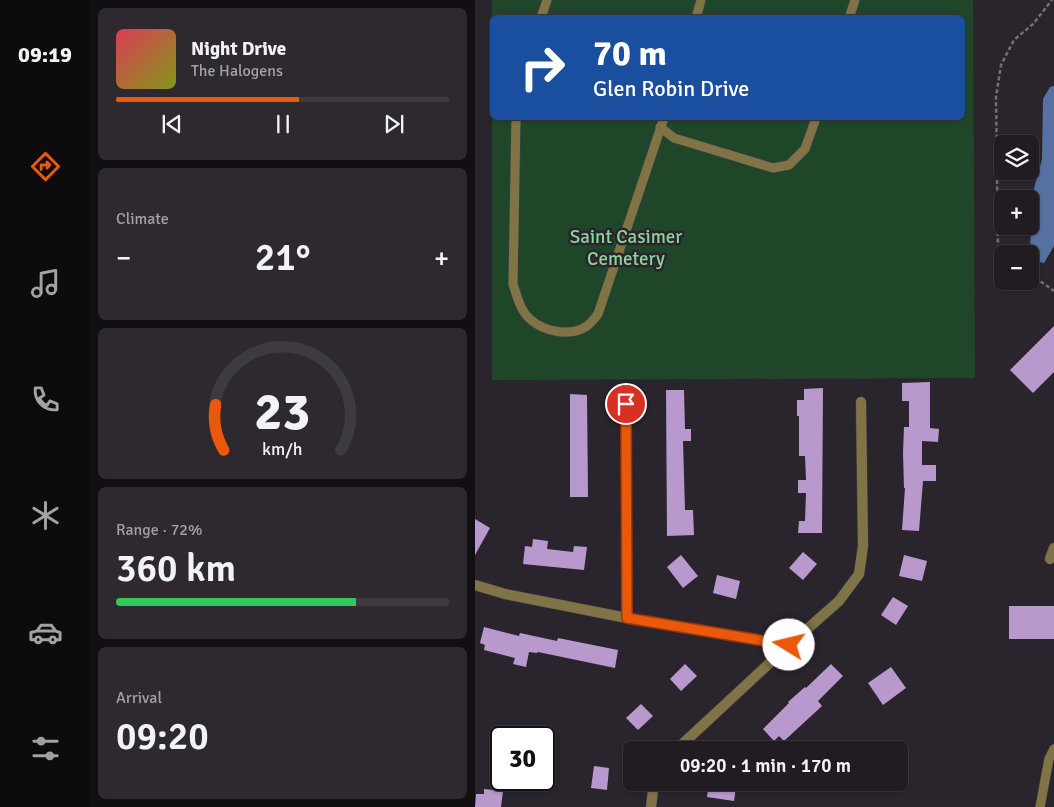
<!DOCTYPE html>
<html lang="en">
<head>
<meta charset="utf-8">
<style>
  :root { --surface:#201c22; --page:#2d292f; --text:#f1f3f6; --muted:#a2a1a5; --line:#3d3a40; --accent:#ea580c }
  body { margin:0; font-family:Signika,sans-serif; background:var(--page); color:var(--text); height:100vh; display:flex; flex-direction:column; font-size:19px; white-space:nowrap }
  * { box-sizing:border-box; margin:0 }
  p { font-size:16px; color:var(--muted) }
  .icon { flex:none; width:28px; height:28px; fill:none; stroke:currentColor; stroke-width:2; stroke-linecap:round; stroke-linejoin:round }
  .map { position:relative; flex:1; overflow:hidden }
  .sheet { display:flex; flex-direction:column; gap:8px; padding:8px; background:#120f13; width:385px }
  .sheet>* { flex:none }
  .banner { position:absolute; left:15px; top:15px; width:475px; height:105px; border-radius:8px; box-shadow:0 1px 4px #0004,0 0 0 1px var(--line); background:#1a4fa0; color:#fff; overflow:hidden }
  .tools { position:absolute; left:519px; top:135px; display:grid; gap:10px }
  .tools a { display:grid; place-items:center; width:45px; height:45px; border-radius:8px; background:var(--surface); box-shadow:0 1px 4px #0004,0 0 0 1px var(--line); font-size:25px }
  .speed { position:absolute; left:15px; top:726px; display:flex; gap:10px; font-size:25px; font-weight:700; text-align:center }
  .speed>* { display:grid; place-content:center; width:65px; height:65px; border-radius:50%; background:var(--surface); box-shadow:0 1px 4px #0004,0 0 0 1px var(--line); line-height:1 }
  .speed .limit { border:2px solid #111; border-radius:8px; background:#fff; color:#111 }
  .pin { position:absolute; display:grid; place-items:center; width:42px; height:42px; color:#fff; margin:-21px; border:2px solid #fff; border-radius:50%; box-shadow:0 1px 5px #0007 }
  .me { position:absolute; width:55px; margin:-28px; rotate:279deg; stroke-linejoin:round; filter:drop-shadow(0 0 4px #0008) }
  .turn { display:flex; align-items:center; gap:18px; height:105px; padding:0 20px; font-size:22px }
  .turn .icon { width:65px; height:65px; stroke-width:2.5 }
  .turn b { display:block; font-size:35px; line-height:42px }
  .big { font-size:38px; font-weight:600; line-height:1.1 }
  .sheet .card { flex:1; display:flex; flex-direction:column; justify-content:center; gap:8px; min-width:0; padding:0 18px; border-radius:8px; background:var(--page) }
  .sheet .dial { align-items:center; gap:0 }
  .dial svg { height:130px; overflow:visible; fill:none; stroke:var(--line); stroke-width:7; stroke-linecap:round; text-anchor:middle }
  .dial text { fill:var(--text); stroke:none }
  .song { display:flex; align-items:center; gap:15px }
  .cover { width:60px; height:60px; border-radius:8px; background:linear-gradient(135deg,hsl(350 70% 55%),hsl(70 70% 35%)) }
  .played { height:5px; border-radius:2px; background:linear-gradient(90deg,var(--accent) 55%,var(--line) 55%) }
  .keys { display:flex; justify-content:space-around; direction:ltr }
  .heat { display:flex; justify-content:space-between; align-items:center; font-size:28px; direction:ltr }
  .charge { height:8px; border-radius:4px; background:linear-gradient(90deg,#34c759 72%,var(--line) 0) }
  .trip { position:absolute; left:148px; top:741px; width:285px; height:50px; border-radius:8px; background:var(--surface); box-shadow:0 1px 4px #0004,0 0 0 1px var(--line); font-weight:600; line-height:50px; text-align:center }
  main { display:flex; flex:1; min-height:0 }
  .menu { display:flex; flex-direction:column; width:90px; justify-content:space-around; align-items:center; background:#0d0b0e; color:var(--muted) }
  .menu .icon { width:35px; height:35px }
  .menu .active { color:var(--accent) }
  .menu b { font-size:22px; color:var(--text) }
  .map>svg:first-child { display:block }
</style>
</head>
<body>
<main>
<nav class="menu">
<b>09:19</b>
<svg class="icon active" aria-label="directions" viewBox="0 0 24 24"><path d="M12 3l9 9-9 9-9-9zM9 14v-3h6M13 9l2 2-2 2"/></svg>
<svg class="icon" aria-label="music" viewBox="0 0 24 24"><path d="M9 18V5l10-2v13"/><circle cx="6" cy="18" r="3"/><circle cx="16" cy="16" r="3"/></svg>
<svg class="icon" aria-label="phone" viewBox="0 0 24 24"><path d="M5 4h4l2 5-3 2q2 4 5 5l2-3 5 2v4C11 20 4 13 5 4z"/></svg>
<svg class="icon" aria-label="climate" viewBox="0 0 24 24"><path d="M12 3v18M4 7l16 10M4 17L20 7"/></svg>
<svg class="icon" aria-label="car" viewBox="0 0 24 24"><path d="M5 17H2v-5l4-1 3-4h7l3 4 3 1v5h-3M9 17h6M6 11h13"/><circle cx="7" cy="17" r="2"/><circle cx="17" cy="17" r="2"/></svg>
<svg class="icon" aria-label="filters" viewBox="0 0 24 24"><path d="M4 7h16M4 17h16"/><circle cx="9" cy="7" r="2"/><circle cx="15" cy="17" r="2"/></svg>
</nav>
<section class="sheet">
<div class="card">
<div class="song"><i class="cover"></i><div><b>Night Drive</b><p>The Halogens</p></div></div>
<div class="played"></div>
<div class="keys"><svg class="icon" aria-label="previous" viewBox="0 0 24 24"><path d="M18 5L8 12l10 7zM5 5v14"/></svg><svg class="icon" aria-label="pause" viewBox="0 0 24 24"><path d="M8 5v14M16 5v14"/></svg><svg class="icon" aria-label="next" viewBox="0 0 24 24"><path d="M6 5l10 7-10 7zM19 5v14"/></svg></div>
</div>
<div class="card"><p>Climate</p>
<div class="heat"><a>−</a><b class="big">21°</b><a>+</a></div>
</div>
<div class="card dial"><svg viewBox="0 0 100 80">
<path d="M14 69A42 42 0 1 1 86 69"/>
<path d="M14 69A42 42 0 0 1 9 41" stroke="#ea580c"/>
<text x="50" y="56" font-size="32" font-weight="700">23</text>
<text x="50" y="72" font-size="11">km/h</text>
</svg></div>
<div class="card"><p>Range · 72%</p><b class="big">360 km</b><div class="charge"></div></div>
<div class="card"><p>Arrival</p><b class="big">09:20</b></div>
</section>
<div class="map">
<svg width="579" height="807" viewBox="0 0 579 807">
  <rect width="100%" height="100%" fill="#2a252d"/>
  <path fill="#20462a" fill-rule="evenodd" d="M 17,0 L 498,0 L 500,378 L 17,380 ZM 18,18 L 488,18 L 488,118 L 18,118 Z"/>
  <path fill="#5771a2" d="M 579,86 L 579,246 L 569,263 L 560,261 L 555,248 L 558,192 L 567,159 L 568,99 L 575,87 Z"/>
  <g fill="#b998ce">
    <path d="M 579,326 L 579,372 L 558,393 L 535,370 Z"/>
    <path d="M 455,382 L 455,428 L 464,429 L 463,442 L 447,441 L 447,465 L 461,465 L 461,481 L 448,481 L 444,531 L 427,530 L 430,488 L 429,488 L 428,453 L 429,427 L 434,427 L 434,401 L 427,401 L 427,383 Z"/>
    <path d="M 348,388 L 347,533 L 323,533 L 324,521 L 330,521 L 331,493 L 323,493 L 323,480 L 331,480 L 330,456 L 324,456 L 324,416 L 322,416 L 322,400 L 329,400 L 329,389 Z"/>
    <path d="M 191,390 L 209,390 L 210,429 L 216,429 L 216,441 L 208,441 L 210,510 L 218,510 L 219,535 L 192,536 Z"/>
    <path d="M 95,394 L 112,395 L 113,497 L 95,497 Z"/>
    <path d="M 0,519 L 15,528 L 0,555 Z"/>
    <path d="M 58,539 L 73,541 L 72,549 L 98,552 L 99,546 L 112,547 L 109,570 L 48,564 L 50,546 L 57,547 Z"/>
    <path d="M 328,552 L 342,564 L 328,580 L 314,568 Z"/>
    <path d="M 206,555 L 223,576 L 208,588 L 192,567 Z"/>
    <path d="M 429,555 L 452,561 L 447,581 L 424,576 Z"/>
    <path d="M 242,575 L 265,581 L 261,599 L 238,593 Z"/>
    <path d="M 418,597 L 433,606 L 421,625 L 406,615 Z"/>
    <rect x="534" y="606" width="45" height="33"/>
    <path d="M 9,627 L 44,636 L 45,633 L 82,641 L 83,638 L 143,650 L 140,668 L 63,652 L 62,653 L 54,652 L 51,667 L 38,664 L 40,658 L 9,650 L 10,645 L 5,643 Z"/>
    <path d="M 210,664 L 222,676 L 206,691 L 195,679 Z"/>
    <path d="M 356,664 L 368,676 L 343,701 L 347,706 L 309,741 L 304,736 L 299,741 L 288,729 L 314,703 L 313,702 L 330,687 L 331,688 Z"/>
    <path d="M 416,667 L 431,688 L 408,705 L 393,683 Z"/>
    <path d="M 166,704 L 178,716 L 163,730 L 151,718 Z"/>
    <path d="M 119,766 L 134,768 L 132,790 L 116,788 Z"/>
    <path d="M 234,782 L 252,782 L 251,786 L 261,787 L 259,801 L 232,797 Z"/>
    <path d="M 9,789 L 28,791 L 26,807 L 0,807 L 1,794 L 9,794 Z"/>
  </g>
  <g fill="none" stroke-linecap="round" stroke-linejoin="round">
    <g stroke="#464149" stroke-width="10">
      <g id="service">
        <path d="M 66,18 L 72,0"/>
        <path d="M 221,18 L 226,0"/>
        <path d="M 374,18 L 380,0"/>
        <path d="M 41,118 L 38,284 C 42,296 45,310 55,319 C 69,332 96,337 112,326 C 116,323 120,318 123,314 L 189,118"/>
        <path d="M 185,127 L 199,138 L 298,168 L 314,165 L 330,149 L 341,118"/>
        <path d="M 565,807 L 574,759 L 579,749"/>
      </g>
    </g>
    <g stroke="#464149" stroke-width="11">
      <g id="minor">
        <path d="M 151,404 L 152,618"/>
        <path d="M 575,559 L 579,548"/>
        <path d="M 0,585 L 30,594 L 152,618 L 314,645"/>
        <path d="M 201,750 L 314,645 L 364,601 L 384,574 L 388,546 L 386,402"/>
        <path d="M 176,807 L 179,782"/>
      </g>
    </g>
    <g stroke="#746f77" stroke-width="2.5" stroke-dasharray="4 2.5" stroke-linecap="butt">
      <path d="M 528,254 L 523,247 L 521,97 L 526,65 L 539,40 L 558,24 L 577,0"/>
      <path d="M 555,274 L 579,291"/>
    </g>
    <use href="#service" stroke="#807346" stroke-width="9"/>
    <use href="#minor" stroke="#807346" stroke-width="10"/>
  </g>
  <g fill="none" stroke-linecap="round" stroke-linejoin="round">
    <g stroke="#983908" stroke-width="12">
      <path id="route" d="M 151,404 L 152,618 L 314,645"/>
    </g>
    <use href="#route" stroke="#ea580c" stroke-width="9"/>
  </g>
  <g text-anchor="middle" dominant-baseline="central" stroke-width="5" stroke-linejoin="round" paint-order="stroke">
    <g font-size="19" fill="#88d599" stroke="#2a252d">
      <text x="151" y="237">Saint Casimer<tspan x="151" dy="22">Cemetery</tspan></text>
    </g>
  </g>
</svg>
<div class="tools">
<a><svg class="icon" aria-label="layers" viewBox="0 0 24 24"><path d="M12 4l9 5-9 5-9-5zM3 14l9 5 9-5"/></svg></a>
<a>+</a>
<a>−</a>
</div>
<div class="speed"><div class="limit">30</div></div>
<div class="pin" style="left:151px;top:404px;background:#d93025"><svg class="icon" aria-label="arrive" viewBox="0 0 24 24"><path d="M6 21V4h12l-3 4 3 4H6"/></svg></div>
<svg class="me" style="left:314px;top:645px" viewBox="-20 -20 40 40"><circle r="19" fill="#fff"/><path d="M0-13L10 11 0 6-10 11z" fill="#ea580c"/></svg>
<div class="trip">09:20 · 1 min · 170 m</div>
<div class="banner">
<div class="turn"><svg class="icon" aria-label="right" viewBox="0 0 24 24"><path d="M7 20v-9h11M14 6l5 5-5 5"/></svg><div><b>70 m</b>Glen Robin Drive</div></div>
</div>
</div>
</main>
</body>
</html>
